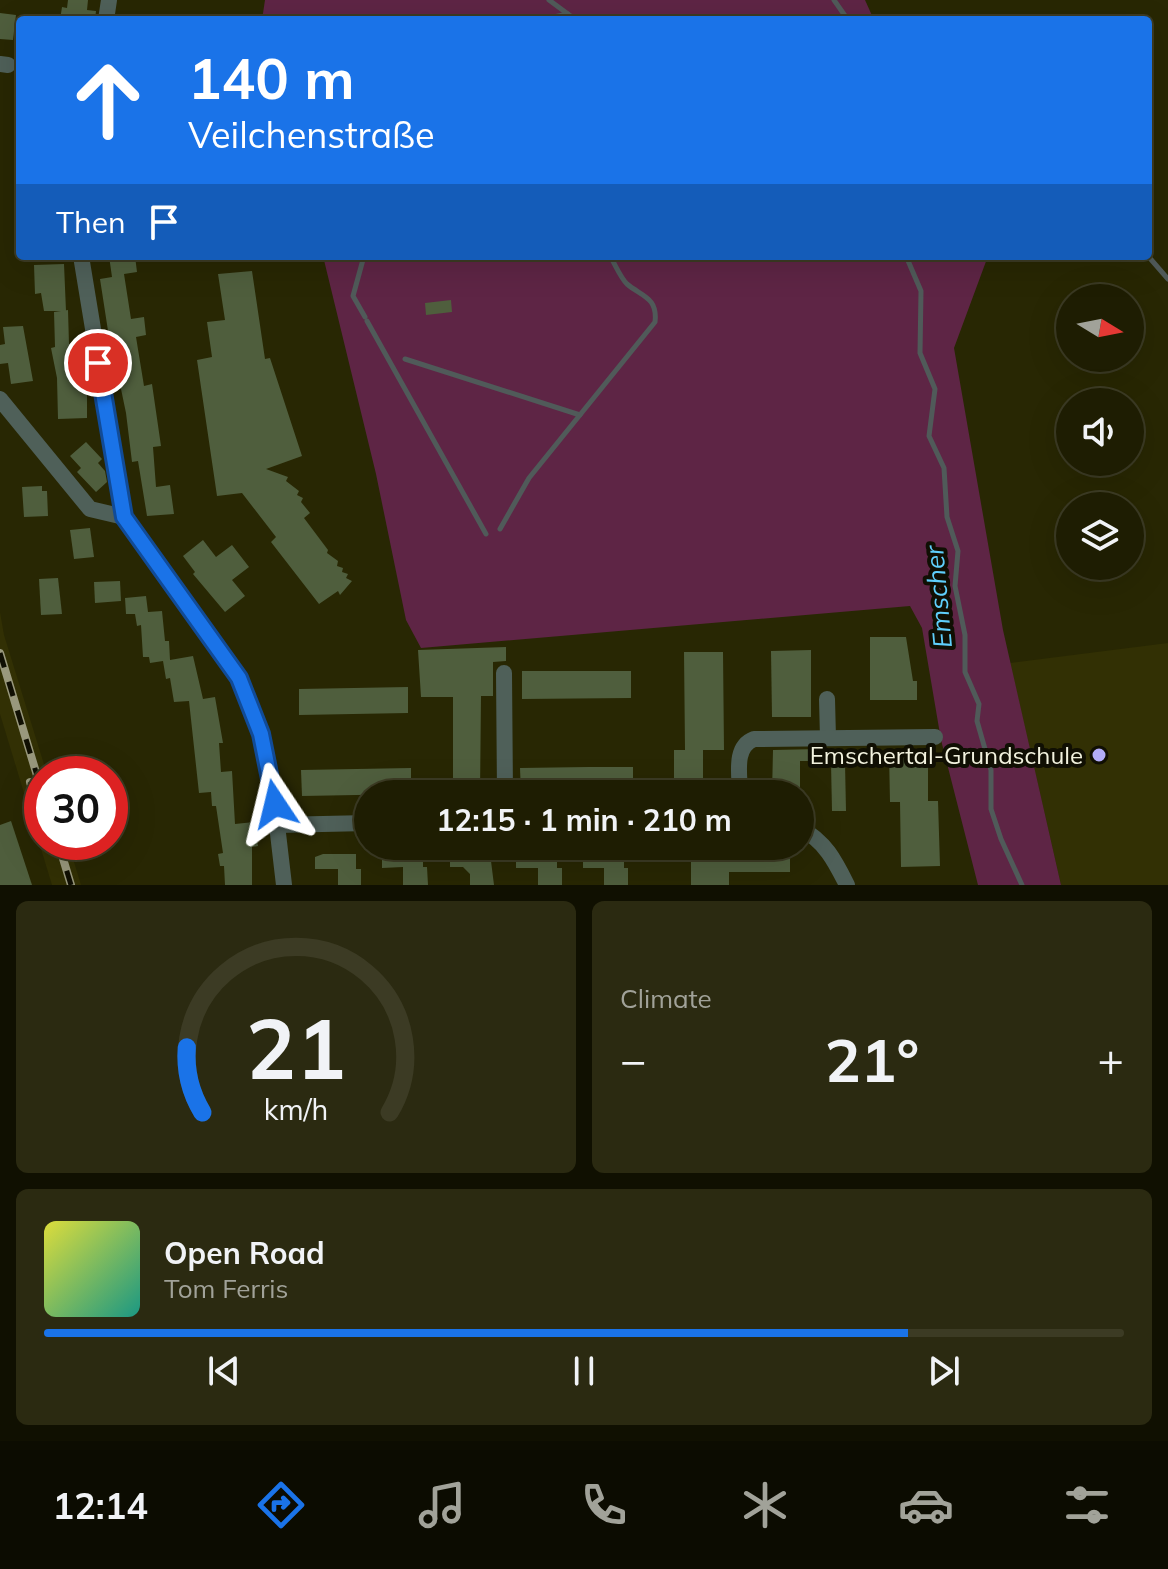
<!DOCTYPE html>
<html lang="en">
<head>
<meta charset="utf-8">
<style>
  :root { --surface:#1e1d02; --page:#2b2a11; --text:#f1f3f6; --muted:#a1a299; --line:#3c3b24; --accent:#1a73e8 }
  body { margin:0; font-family:Mulish,sans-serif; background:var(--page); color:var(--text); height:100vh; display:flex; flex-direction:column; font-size:30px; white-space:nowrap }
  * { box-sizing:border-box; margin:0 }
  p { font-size:26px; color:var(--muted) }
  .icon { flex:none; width:44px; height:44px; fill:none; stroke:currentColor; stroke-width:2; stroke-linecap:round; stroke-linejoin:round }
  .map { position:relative; height:885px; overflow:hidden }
  .side { display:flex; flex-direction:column; gap:16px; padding:16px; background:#101001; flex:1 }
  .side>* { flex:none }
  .hud { position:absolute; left:16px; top:16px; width:1136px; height:244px; border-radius:8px; box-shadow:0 8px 32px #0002,0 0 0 2px var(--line); background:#1a73e8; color:#fff; overflow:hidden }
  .needle { width:52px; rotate:100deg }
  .controls { position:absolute; left:1056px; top:284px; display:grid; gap:16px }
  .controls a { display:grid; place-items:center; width:88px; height:88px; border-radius:50%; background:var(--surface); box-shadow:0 8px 32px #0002,0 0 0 2px var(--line); font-size:40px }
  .speed { position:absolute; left:24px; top:756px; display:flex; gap:16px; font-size:40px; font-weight:700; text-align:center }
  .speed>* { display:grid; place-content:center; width:104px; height:104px; border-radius:50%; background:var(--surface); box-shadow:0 8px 32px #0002,0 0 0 2px var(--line); line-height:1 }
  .speed .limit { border:12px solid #d22; background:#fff; color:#111 }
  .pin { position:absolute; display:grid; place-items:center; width:68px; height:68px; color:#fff; margin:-34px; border:4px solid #fff; border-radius:50%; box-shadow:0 2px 8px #0007 }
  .me { position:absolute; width:88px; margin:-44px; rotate:350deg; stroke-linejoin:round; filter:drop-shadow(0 0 6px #0008) }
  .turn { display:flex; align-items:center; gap:28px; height:168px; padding:0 40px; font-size:36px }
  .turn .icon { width:104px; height:104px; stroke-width:2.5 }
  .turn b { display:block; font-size:56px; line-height:68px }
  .then { display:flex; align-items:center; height:76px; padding:0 40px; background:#0003; gap:16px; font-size:30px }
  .big { font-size:60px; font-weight:700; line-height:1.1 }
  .side .tile { flex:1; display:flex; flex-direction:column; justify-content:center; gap:12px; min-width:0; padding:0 28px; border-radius:12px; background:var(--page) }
  .side .dial { align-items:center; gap:0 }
  .dial svg { height:208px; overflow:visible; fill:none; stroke:var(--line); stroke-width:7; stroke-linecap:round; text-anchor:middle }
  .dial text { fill:var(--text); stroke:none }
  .song { display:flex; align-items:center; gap:24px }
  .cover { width:96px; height:96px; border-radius:12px; background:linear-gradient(135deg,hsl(60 70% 55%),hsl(170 70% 35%)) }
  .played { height:8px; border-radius:4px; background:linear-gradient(90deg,var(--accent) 80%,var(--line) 80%) }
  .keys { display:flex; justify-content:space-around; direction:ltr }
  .heat { display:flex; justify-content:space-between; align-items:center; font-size:44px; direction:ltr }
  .side .tiles { flex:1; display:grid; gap:16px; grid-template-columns:1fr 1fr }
  .tile:last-child { grid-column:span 2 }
  .trip { position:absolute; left:354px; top:780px; width:460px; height:80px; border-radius:40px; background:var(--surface); box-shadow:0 8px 32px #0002,0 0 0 2px var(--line); font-weight:700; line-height:80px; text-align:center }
  .tab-bar { display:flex; height:128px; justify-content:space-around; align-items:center; background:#0c0c01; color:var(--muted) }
  .tab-bar .icon { width:56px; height:56px }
  .tab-bar .on { color:var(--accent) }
  .tab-bar b { font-size:36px; color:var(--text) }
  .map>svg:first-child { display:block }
</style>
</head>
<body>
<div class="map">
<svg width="1168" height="885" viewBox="0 0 1168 885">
  <rect width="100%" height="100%" fill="#282703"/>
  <g fill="#323004">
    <path d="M 0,612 L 4,635 L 47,774 L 42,774 L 42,842 L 68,842 L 81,885 L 52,885 L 0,714 Z"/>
    <path d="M 1168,643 L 1168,885 L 1061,885 L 1010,663 Z"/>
  </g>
  <g fill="#5e2545">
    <path d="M 265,0 L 865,0 L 874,20 L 262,20 Z"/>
    <path d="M 323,256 L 988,256 L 954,348 L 1003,630 L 1061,885 L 978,885 L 941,740 L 922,628 L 910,606 L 421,648 L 406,620 L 376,474 Z"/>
  </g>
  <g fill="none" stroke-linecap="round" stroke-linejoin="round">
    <g stroke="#505a59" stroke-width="5">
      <path d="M 549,0 L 576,20"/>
      <path d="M 834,0 L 848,20"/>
      <path d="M 539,20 L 568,14"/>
      <path d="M 364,256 L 353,296 L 365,317"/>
      <path d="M 906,256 L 921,291 L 920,353 L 935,389 L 929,436 L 944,468 L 947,517 L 958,551 L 955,586 L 965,635 L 965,672 L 979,704 L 977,721 L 991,770 L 991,809 L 1001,839 L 1022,885"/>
      <path d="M 1148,256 L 1168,279"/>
      <path d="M 367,321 L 486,534"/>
      <path d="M 405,359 L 580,415"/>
      <path d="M 500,529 L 529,478 L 655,322 C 658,297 641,296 627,284 C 620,277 615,264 610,256"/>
    </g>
  </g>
  <g fill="#4f5e3d">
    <path d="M 68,0 L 88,0 L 87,10 L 96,11 L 95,20 L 60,20 L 62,7 L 67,8 Z"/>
    <path d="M 0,13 L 16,15 L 13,40 L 0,39 Z"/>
    <path d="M 109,256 L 135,256 L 137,272 L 124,274 L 131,319 L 144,317 L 146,335 L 136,337 L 144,386 L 152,384 L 161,446 L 153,447 L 156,487 L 170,485 L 174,514 L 147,516 L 138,461 L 132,462 L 126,413 L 121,389 L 117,389 L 100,279 L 112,277 Z"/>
    <path d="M 64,264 L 66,311 L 44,311 L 41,293 L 35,294 L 34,265 Z"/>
    <path d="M 252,271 L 265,359 L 270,358 L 302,456 L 266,469 L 288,477 L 286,481 L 299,491 L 297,495 L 303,498 L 301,502 L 310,513 L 304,518 L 328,550 L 327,553 L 338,561 L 337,566 L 343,568 L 342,572 L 348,574 L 346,578 L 352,581 L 340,595 L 338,591 L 319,604 L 271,542 L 276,537 L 242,493 L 217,496 L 197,360 L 212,357 L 207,322 L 225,320 L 218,274 Z"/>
    <path d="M 451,300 L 452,312 L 426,315 L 425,303 Z"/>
    <path d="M 68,310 L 69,344 L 77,343 L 87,391 L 87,418 L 58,419 L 57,378 L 51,348 L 55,347 L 54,312 Z"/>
    <path d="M 23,326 L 33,381 L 11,384 L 8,363 L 0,364 L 0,345 L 5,344 L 3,327 Z"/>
    <path d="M 86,442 L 102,459 L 98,463 L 105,471 L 107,482 L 96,492 L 77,472 L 81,468 L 70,456 Z"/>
    <path d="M 42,486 L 42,491 L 47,491 L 48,516 L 24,517 L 22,487 Z"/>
    <path d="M 90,528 L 94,557 L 74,559 L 70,530 Z"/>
    <path d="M 203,540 L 216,557 L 232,545 L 249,567 L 232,580 L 245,596 L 225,612 L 193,574 L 195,572 L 183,556 Z"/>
    <path d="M 58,578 L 62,614 L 41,615 L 39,579 Z"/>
    <path d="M 120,581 L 121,601 L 95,603 L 94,582 Z"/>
    <path d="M 146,596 L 148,612 L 162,611 L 165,641 L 169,641 L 170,660 L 193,656 L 203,699 L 215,697 L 223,743 L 219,743 L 221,772 L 232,771 L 235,824 L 254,822 L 258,846 L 252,847 L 252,885 L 225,885 L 224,866 L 220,866 L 218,854 L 223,853 L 216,806 L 212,806 L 211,792 L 199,793 L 189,701 L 174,702 L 170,678 L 166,679 L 163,661 L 150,663 L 149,657 L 143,657 L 141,625 L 137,626 L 135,614 L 126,614 L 125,598 Z"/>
    <path d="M 870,637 L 906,637 L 913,681 L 917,681 L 917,700 L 870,700 Z"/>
    <path d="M 506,647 L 506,661 L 493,662 L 493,696 L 481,696 L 480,794 L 453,794 L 453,697 L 421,697 L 418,650 Z"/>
    <path d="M 811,650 L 811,717 L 772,717 L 771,651 Z"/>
    <path d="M 684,652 L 723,652 L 724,750 L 703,750 L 703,794 L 674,794 L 674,750 L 685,750 Z"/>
    <path d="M 522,671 L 631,671 L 631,698 L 522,699 Z"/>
    <path d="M 408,687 L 408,713 L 299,715 L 299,689 Z"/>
    <path d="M 820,749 L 820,761 L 800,761 L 800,794 L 772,794 L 773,750 Z"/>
    <path d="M 928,752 L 928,801 L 938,801 L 940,866 L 901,867 L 900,802 L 890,802 L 889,753 Z"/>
    <path d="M 831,763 L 845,763 L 846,811 L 832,811 Z"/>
    <path d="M 588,767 L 633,767 L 633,794 L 521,794 L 520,768 Z"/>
    <path d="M 411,768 L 411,794 L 302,796 L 301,770 Z"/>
    <path d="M 11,821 L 32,885 L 0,885 L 0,825 Z"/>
    <path d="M 691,846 L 721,846 L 721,855 L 729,857 L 790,858 L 790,872 L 729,872 L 729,885 L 691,885 Z"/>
    <path d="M 382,853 L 423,853 L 423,867 L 427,867 L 428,885 L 403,885 L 403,867 L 382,868 Z"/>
    <path d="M 450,853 L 490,853 L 494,885 L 470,885 L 470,874 L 463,867 L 450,867 Z"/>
    <path d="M 323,854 L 356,854 L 356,869 L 361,869 L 361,885 L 338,885 L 338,869 L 315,869 L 315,857 Z"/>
    <path d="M 516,854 L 557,854 L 557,868 L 562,868 L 562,885 L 538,885 L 538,868 L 516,868 Z"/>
    <path d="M 583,854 L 624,854 L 624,868 L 628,868 L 628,885 L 604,885 L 604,868 L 583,868 Z"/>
  </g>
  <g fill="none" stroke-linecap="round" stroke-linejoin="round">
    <g stroke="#4f6059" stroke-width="16">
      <path d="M 106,20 L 109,0"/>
      <path d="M 0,64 L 8,65"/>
      <path d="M 81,256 L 124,517 L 239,678 L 261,734 L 272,782 L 284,885"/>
      <path d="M 0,399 L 90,509 L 124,517"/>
      <path d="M 504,673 L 505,794"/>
      <path d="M 827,699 L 828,738"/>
      <path d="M 740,794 C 740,776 733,747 754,739 L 935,737"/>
      <path d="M 277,825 L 368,823"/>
      <path d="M 800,828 C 825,841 835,861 847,885"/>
    </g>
    <g stroke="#99987d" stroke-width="8">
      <g id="rail">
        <path d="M 0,653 L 42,792"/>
        <path d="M 30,782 L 42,822"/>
        <path d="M 58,842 L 71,885"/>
      </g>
    </g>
    <use href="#rail" stroke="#100f03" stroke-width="5" stroke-dasharray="15" stroke-linecap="butt"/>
  </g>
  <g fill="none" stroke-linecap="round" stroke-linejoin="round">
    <g stroke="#114b97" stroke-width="20">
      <path id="route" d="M 98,363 L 124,517 L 239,678 L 261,734 L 275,804"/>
    </g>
    <use href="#route" stroke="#1a73e8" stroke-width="14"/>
  </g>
  <circle fill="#b3adf9" stroke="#100f03" stroke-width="3" cx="1099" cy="755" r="8"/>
  <g text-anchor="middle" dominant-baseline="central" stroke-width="8" stroke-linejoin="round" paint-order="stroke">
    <g font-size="24" fill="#f2f2de" stroke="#100f03" text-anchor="end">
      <text x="1083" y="755">Emschertal-Grundschule</text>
    </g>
    <g font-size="26" font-style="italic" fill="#5fcffc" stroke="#100f03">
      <text transform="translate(938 597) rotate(-95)">Emscher</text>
    </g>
  </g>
</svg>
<div class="controls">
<a><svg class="needle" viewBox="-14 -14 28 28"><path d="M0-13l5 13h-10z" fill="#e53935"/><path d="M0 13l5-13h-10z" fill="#a1a299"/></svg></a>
<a><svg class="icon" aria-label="sound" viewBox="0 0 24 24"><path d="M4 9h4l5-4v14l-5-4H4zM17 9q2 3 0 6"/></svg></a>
<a><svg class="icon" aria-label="layers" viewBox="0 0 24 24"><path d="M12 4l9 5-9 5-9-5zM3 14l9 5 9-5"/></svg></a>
</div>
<div class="speed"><div class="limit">30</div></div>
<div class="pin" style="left:98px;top:363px;background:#d93025"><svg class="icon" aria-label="arrive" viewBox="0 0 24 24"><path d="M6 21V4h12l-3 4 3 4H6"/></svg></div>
<svg class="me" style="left:275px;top:804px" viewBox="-20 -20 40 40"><path d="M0-17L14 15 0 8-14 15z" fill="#1a73e8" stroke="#fff" stroke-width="4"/></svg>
<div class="trip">12:15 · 1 min · 210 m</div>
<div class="hud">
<div class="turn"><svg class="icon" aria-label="ahead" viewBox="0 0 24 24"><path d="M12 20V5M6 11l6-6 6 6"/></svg><div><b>140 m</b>Veilchenstraße</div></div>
<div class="then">Then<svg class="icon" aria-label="arrive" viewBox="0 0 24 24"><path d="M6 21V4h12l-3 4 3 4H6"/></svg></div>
</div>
</div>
<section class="side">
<div class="tiles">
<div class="tile dial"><svg viewBox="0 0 100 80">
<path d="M14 69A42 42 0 1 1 86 69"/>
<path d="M14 69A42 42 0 0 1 8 44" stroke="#1a73e8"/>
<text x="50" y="56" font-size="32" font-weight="700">21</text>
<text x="50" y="72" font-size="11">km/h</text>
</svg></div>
<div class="tile"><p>Climate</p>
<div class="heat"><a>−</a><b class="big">21°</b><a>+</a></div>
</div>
<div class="tile">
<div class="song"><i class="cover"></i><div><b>Open Road</b><p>Tom Ferris</p></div></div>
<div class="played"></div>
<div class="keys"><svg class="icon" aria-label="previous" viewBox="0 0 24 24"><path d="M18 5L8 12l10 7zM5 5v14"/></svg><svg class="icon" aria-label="pause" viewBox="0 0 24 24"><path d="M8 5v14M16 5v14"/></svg><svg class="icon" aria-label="next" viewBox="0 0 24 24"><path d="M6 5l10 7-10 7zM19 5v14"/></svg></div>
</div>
</div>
</section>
<nav class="tab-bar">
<b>12:14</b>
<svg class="icon on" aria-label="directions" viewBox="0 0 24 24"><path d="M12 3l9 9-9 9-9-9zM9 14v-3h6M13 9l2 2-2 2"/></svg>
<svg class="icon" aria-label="music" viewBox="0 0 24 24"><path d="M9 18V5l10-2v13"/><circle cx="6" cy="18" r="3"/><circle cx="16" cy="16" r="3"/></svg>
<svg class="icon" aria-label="phone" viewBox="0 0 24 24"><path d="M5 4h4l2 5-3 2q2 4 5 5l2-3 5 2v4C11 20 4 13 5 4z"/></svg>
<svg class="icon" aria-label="climate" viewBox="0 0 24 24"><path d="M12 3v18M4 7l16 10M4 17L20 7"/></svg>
<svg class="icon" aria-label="car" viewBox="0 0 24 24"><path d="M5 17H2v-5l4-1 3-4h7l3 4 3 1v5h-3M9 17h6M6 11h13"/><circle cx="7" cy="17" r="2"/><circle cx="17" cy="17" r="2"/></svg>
<svg class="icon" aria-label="filters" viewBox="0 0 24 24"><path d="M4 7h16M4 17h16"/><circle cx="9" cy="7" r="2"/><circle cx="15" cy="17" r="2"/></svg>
</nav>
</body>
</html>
